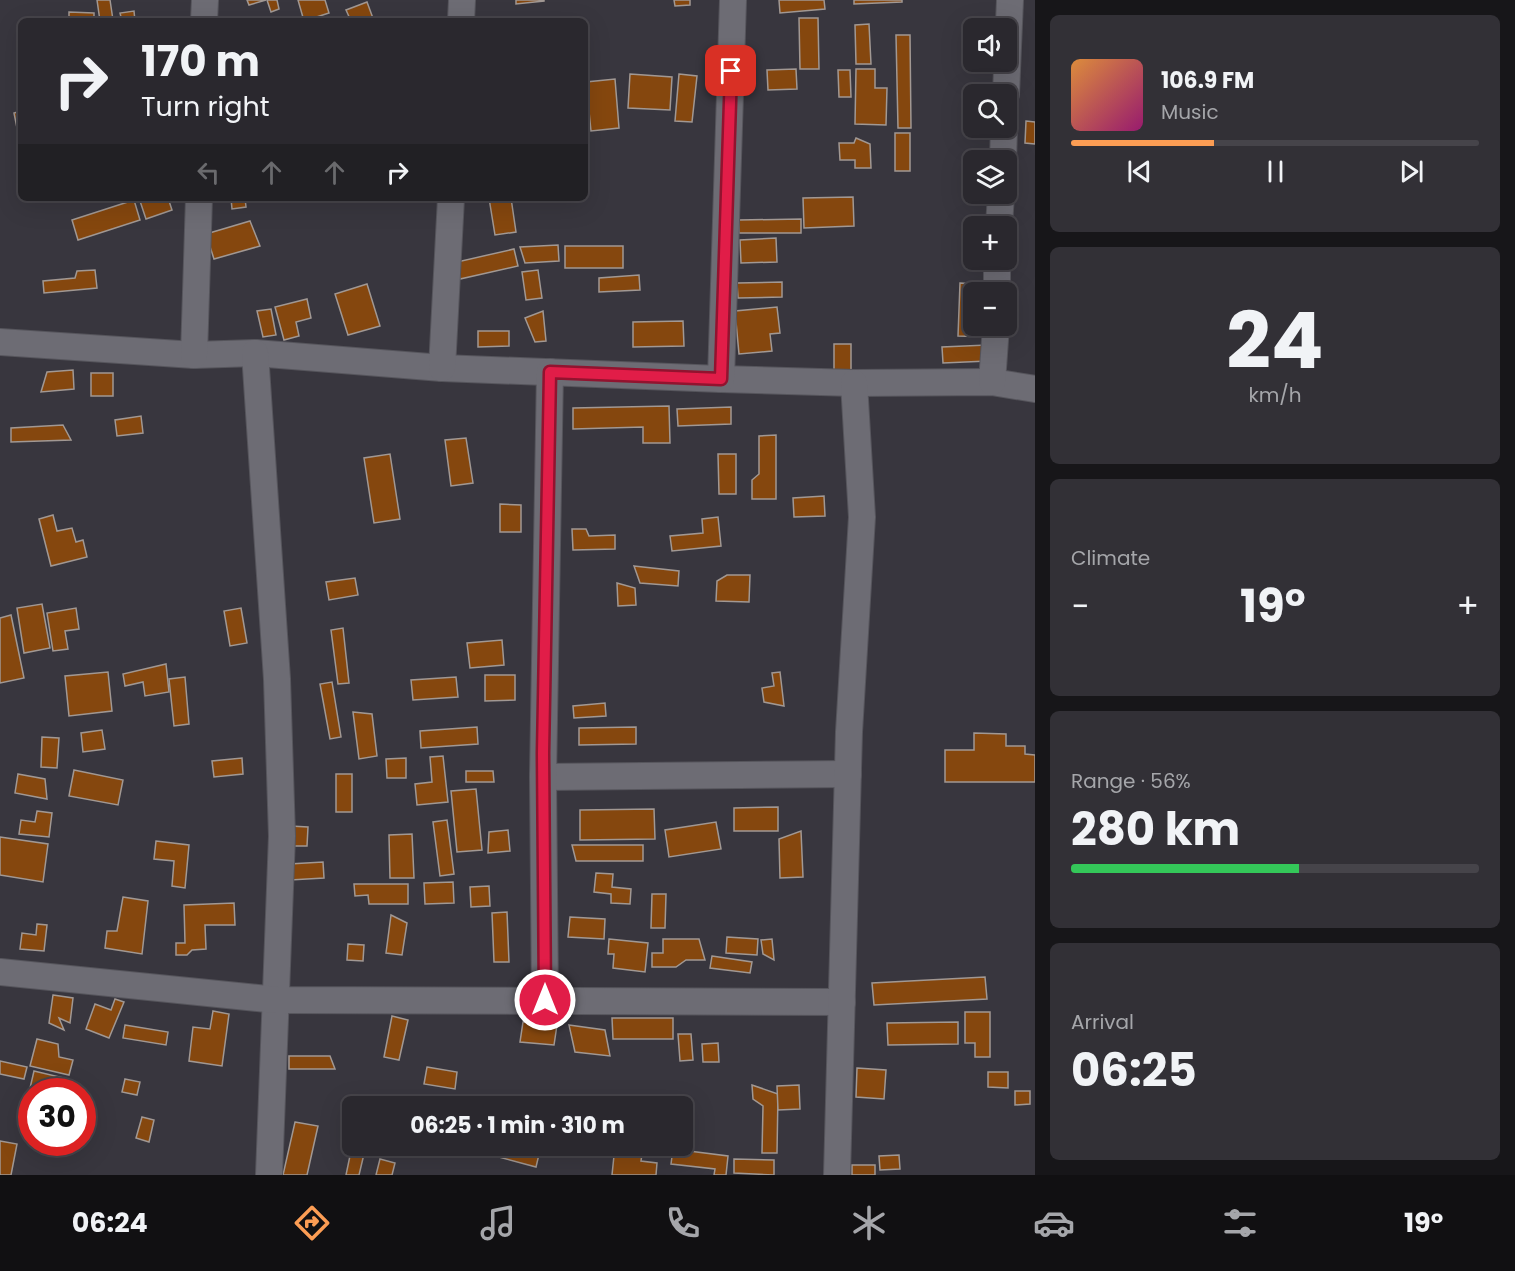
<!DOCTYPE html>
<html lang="en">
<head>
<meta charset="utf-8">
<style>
  :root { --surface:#2a282e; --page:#323036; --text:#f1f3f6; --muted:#a5a6aa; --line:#46444a; --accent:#fc9d54 }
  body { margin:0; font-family:Poppins,sans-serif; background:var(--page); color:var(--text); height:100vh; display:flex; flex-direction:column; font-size:22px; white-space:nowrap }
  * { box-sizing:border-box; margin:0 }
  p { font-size:20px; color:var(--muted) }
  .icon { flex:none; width:33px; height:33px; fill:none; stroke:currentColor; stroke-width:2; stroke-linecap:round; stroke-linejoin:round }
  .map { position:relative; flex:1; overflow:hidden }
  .side { display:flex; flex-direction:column; gap:15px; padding:15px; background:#171619; width:480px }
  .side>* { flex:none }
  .banner { position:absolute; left:18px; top:18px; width:570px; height:183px; border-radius:9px; box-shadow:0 6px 24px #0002,0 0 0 2px var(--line); background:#2a282e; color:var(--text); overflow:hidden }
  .controls { position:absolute; left:963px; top:18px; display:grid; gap:12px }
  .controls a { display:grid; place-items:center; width:54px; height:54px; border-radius:9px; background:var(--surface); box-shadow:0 6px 24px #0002,0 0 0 2px var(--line); font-size:30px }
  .speed { position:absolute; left:18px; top:1078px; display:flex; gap:12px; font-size:30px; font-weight:700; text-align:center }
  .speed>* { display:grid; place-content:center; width:78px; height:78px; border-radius:50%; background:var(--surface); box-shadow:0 6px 24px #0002,0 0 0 2px var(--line); line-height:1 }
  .speed .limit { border:9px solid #d22; background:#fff; color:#111 }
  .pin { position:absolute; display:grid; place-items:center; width:51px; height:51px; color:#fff; margin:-26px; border-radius:12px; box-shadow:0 3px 9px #0006 }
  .me { position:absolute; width:66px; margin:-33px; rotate:0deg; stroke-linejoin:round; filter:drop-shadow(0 0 4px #0008) }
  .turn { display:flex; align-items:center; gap:21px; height:126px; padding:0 24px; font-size:27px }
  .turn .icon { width:78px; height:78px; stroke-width:2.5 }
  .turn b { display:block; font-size:42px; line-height:51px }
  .lanes { display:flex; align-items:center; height:57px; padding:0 24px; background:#0003; justify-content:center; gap:30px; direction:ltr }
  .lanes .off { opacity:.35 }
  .big { font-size:45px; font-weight:700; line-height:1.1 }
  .side .card { flex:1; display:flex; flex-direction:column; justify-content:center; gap:9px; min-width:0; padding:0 21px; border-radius:9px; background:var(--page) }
  .side .dial { align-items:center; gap:0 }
  .dial b { font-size:78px; line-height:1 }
  .song { display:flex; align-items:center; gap:18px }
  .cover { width:72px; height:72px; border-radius:9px; background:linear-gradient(135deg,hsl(30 70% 55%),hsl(320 70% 35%)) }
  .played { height:6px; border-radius:3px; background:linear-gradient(90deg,var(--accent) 35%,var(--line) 35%) }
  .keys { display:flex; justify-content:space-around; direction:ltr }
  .heat { display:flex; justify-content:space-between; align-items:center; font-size:33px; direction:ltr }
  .charge { height:9px; border-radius:4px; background:linear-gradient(90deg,#34c759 56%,var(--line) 0) }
  .trip { position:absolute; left:342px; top:1096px; width:351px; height:60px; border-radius:9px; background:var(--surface); box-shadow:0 6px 24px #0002,0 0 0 2px var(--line); font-weight:700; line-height:60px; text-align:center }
  .menu { display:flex; height:96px; justify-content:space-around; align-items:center; background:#111012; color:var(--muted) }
  .menu .icon { width:42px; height:42px }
  .menu .active { color:var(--accent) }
  .menu b { font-size:27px; color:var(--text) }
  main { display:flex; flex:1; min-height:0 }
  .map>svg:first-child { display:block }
</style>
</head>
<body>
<main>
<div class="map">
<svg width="1035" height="1175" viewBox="0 0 1035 1175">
  <rect width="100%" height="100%" fill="#38363e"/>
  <g fill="#85470e" stroke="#a19893" stroke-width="1.5">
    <path d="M 97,0 L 110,0 L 113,20 L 100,21 Z"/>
    <path d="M 247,0 L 266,0 L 249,5 Z"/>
    <path d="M 267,0 L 277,0 L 279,9 L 271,12 Z"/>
    <path d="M 298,0 L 325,0 L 329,13 L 304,21 Z"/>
    <path d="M 516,0 L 544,0 L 544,1 L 516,4 Z"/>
    <path d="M 674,0 L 690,0 L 690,5 L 675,6 Z"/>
    <path d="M 779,0 L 824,0 L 825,9 L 780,13 Z"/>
    <path d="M 854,0 L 902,0 L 902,2 L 854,4 Z"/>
    <path d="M 367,2 L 374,21 L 351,21 L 346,10 Z"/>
    <path d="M 134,11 L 135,21 L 122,21 L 120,13 Z"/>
    <path d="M 69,12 L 94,13 L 94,21 L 69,21 Z"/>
    <path d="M 799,18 L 818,18 L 819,69 L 800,69 Z"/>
    <path d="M 869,24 L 871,64 L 856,64 L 855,25 Z"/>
    <path d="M 896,35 L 910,35 L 911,128 L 898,128 Z"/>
    <path d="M 796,69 L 797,89 L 768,90 L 767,70 Z"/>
    <path d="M 856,69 L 875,69 L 875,88 L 887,88 L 886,125 L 855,124 Z"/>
    <path d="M 838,70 L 850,70 L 851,97 L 839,97 Z"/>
    <path d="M 630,74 L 672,77 L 670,110 L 628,108 Z"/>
    <path d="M 679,74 L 697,76 L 692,122 L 675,121 Z"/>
    <path d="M 615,79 L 619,128 L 591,131 L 586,82 Z"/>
    <path d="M 21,111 L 21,133 L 18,133 L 14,113 Z"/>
    <path d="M 1026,121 L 1035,122 L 1035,144 L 1025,143 Z"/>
    <rect x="895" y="133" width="15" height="38"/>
    <path d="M 856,138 L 870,144 L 871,168 L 855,168 L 855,160 L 840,160 L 839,143 L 854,143 Z"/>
    <path d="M 853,197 L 854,226 L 804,228 L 803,198 Z"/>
    <path d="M 139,198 L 168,198 L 172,210 L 146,219 Z"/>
    <path d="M 231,198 L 245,198 L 246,207 L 232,209 Z"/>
    <path d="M 489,198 L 511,198 L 516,232 L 495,235 Z"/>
    <path d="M 134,200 L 140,220 L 78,240 L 72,220 Z"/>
    <path d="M 801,219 L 801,233 L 739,233 L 739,220 Z"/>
    <path d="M 250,221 L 260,246 L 214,259 L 206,234 Z"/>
    <path d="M 776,238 L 777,262 L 741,263 L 740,240 Z"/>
    <path d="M 558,245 L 559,261 L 525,263 L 520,247 Z"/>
    <rect x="565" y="246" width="58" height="22"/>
    <path d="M 514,249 L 518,266 L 460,279 L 457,262 Z"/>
    <path d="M 95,270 L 97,288 L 44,293 L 43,281 L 75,278 L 77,271 Z"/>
    <path d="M 538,270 L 542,298 L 526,300 L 522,272 Z"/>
    <path d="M 639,275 L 640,290 L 599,292 L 599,278 Z"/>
    <path d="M 782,282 L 782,297 L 738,298 L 737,283 Z"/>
    <path d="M 960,283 L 992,285 L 992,292 L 974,292 L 974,326 L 991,326 L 990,337 L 958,336 Z"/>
    <path d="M 367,284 L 380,326 L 348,335 L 335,294 Z"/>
    <path d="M 307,299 L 311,318 L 296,322 L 299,336 L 284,340 L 275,307 Z"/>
    <path d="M 777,307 L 780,333 L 770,334 L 772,351 L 739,354 L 735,311 Z"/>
    <path d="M 271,309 L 276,335 L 263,337 L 257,311 Z"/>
    <path d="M 543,311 L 546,341 L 535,342 L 525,318 Z"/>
    <path d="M 683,321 L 684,346 L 633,347 L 633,322 Z"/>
    <path d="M 478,331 L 509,331 L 509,346 L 478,347 Z"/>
    <rect x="834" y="344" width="17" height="30"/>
    <path d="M 987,345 L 988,361 L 943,363 L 942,347 Z"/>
    <path d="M 73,370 L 74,389 L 41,392 L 47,372 Z"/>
    <rect x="91" y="373" width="22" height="23"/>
    <path d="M 669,406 L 670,443 L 643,443 L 643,427 L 573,429 L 573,408 Z"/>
    <path d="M 731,407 L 731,424 L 678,426 L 677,409 Z"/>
    <path d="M 141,416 L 143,433 L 117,436 L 115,420 Z"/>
    <path d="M 63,425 L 71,440 L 11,442 L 11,428 Z"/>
    <path d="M 776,435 L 776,499 L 752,499 L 752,480 L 759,474 L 759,436 Z"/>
    <path d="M 466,438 L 473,483 L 451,486 L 445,440 Z"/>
    <path d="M 390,454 L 400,519 L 374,523 L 364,458 Z"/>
    <path d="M 718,454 L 736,454 L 736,494 L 719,494 Z"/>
    <path d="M 824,496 L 825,516 L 794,517 L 793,498 Z"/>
    <path d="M 500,504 L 521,505 L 521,532 L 500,532 Z"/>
    <path d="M 53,515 L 57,531 L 72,528 L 76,542 L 83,540 L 87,557 L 51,566 L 39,519 Z"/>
    <path d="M 718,517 L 721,546 L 672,551 L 670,536 L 703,533 L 702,519 Z"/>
    <path d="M 572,529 L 586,529 L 589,536 L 615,535 L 615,549 L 573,550 Z"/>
    <path d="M 634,566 L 679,571 L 678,586 L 640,583 Z"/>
    <path d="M 727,575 L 750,575 L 749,602 L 716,601 L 717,581 Z"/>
    <path d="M 355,578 L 358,595 L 329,600 L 326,582 Z"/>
    <path d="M 617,583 L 635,588 L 636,605 L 618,606 Z"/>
    <path d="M 42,604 L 50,648 L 24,653 L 17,608 Z"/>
    <path d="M 76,608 L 79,629 L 65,631 L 68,649 L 53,651 L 47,613 Z"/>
    <path d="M 241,608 L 247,643 L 230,646 L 224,611 Z"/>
    <path d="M 11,615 L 24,678 L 0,683 L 0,618 Z"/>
    <path d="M 343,628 L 349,683 L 338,684 L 331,630 Z"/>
    <path d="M 502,640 L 504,665 L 470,668 L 467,643 Z"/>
    <path d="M 166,664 L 169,692 L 145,696 L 143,682 L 125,686 L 123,674 Z"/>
    <path d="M 108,672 L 112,711 L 69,716 L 65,676 Z"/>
    <path d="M 780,672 L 784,706 L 764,702 L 762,688 L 774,686 L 772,673 Z"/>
    <path d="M 485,675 L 515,675 L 515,700 L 485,701 Z"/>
    <path d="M 185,677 L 189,724 L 174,726 L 169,679 Z"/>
    <path d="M 456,677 L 458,697 L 413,700 L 411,680 Z"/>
    <path d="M 332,682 L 341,737 L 330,739 L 320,684 Z"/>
    <path d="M 605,703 L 606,716 L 574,718 L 573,706 Z"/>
    <path d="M 353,712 L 372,714 L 377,756 L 359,759 Z"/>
    <path d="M 477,727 L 478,744 L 421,748 L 420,731 Z"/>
    <path d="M 636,727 L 636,744 L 579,745 L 579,728 Z"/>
    <path d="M 102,730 L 105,749 L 83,752 L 81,733 Z"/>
    <path d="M 974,733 L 1006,734 L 1006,746 L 1025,746 L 1025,754 L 1035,755 L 1035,782 L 945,782 L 945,750 L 974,750 Z"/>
    <path d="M 42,737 L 59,738 L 57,768 L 41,767 Z"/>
    <path d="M 443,756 L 448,802 L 417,805 L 415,784 L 432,782 L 430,757 Z"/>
    <path d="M 242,758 L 243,774 L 214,777 L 212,761 Z"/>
    <path d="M 406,758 L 406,778 L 387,778 L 386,759 Z"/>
    <path d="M 74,770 L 123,780 L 118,805 L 69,796 Z"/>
    <path d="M 466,771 L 493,771 L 494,782 L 466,782 Z"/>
    <path d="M 18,774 L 45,779 L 47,799 L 15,793 Z"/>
    <rect x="336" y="774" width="16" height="38"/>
    <path d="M 476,789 L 482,850 L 457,852 L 451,791 Z"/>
    <path d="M 778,807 L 778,831 L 734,831 L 734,808 Z"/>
    <path d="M 654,809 L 655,839 L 580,840 L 580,810 Z"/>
    <path d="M 37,811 L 52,813 L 49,837 L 19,834 L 21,820 L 35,822 Z"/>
    <path d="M 447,820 L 454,874 L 440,876 L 433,822 Z"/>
    <path d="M 716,822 L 721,849 L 669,857 L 665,830 Z"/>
    <path d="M 290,826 L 308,827 L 307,846 L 289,846 Z"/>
    <path d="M 508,830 L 510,851 L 488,853 L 489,832 Z"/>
    <path d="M 801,831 L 803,877 L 780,878 L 779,839 Z"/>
    <path d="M 412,834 L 414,878 L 390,878 L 389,835 Z"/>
    <path d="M 0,837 L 48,844 L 43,882 L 0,875 Z"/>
    <path d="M 156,841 L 189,845 L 185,888 L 172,886 L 174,861 L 154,859 Z"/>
    <path d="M 572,845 L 643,845 L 643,861 L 576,861 Z"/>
    <path d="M 323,862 L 324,878 L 290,880 L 289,864 Z"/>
    <path d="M 596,873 L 613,874 L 612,887 L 631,889 L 630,904 L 611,903 L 611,894 L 594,892 Z"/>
    <path d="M 453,882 L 454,903 L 425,904 L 424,883 Z"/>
    <path d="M 354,884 L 408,884 L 408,904 L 369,904 L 368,895 L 355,896 Z"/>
    <path d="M 489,886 L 490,906 L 471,907 L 470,887 Z"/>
    <path d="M 652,894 L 666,894 L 665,928 L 651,928 Z"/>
    <path d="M 123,897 L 148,901 L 142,954 L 105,948 L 107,931 L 117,931 Z"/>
    <path d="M 234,903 L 235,925 L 205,925 L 206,949 L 192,950 L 187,955 L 176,955 L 176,943 L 185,943 L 184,905 Z"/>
    <path d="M 507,912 L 509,962 L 494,962 L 492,913 Z"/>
    <path d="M 391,915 L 407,923 L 402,955 L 386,953 Z"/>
    <path d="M 570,917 L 605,919 L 604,939 L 568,937 Z"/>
    <path d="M 37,924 L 47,925 L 44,951 L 20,949 L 22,933 L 36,935 Z"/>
    <path d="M 727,937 L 758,939 L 757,955 L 726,953 Z"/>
    <path d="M 609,939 L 648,943 L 645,972 L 613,968 L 614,954 L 608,954 Z"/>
    <path d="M 663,939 L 699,939 L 705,960 L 686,960 L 676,967 L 652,967 L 652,953 L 663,953 Z"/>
    <path d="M 772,939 L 774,960 L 763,954 L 761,940 Z"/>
    <path d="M 348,944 L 364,945 L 363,961 L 347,960 Z"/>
    <path d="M 712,956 L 752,962 L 750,973 L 710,968 Z"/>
    <path d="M 985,977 L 987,999 L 874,1005 L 872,983 Z"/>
    <path d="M 53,995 L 73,998 L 70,1023 L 59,1018 L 64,1030 L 49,1023 Z"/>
    <path d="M 115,999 L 124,1002 L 109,1038 L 86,1029 L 95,1004 L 111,1010 Z"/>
    <path d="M 213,1011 L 229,1014 L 222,1066 L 189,1061 L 193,1027 L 210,1029 Z"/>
    <path d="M 965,1012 L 990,1012 L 990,1057 L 975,1057 L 975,1043 L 965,1043 Z"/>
    <path d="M 392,1016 L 408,1020 L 399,1060 L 384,1057 Z"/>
    <path d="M 612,1018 L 673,1018 L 673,1039 L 613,1039 Z"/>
    <path d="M 523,1022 L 557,1025 L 554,1045 L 520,1042 Z"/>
    <path d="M 958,1022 L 958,1044 L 888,1045 L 887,1023 Z"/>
    <path d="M 125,1025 L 168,1032 L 166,1045 L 123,1038 Z"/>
    <path d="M 569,1025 L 605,1030 L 610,1056 L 575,1052 Z"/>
    <path d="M 678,1034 L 691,1034 L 693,1060 L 680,1061 Z"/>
    <path d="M 37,1039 L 58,1044 L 59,1057 L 73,1060 L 69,1075 L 30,1066 Z"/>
    <path d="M 718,1043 L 719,1062 L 703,1062 L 702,1044 Z"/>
    <path d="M 289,1056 L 330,1056 L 335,1069 L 289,1069 Z"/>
    <path d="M 0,1061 L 27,1067 L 24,1079 L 0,1074 Z"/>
    <path d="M 427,1067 L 457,1072 L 455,1089 L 424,1084 Z"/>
    <path d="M 857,1068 L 886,1070 L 884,1099 L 856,1097 Z"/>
    <path d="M 34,1071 L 68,1079 L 65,1092 L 32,1092 L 32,1115 L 24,1114 Z"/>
    <path d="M 988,1072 L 1008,1072 L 1008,1088 L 988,1087 Z"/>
    <path d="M 125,1079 L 140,1082 L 137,1095 L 122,1092 Z"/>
    <path d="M 752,1085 L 778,1094 L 777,1153 L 762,1153 L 763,1106 L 753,1099 Z"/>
    <path d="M 799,1085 L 800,1109 L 778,1110 L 777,1086 Z"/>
    <path d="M 1015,1091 L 1030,1091 L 1030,1104 L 1015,1105 Z"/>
    <path d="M 142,1117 L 154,1120 L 149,1142 L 136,1138 Z"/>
    <path d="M 295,1122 L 318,1126 L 307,1175 L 283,1175 Z"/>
    <path d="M 682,1126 L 687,1126 L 691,1145 L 682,1143 Z"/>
    <path d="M 0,1141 L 17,1144 L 11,1175 L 0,1175 Z"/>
    <path d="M 497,1146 L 541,1146 L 536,1167 L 495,1156 Z"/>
    <path d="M 615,1146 L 643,1148 L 641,1161 L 657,1163 L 656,1175 L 612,1175 Z"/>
    <path d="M 673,1149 L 728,1156 L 726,1175 L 714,1175 L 715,1169 L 671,1164 Z"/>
    <path d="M 351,1151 L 364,1154 L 359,1175 L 346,1175 Z"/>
    <path d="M 899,1155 L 900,1169 L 880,1170 L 879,1156 Z"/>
    <path d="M 380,1159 L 395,1163 L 392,1175 L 376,1175 Z"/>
    <path d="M 734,1159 L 774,1160 L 774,1175 L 734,1173 Z"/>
    <rect x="852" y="1165" width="23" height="10"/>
  </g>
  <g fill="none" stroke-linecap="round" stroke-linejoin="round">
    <g stroke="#56555c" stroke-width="28">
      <g id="minor">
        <path d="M 204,21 L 205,0"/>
        <path d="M 461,21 L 462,0"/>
        <path d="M 1006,94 L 1010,0"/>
        <path d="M 1003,160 L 1004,128"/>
        <path d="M 999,226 L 1001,194"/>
        <path d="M 997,292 L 997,260"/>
        <path d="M 0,342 L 194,355 L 255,353 L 442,368 L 721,379 L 854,383 L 992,382 L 1035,389"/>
        <path d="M 255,353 L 277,679 L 282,836 L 269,1175"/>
        <path d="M 194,355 L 199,198"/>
        <path d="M 442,368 L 451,198"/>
        <path d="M 721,379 L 733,0"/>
        <path d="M 992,382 L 996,326"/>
        <path d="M 543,777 L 848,774"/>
        <path d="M 0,972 L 277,1000 L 842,1002"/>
        <path d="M 545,1000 L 543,777 L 550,372"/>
        <path d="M 837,1175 L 849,732 L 862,517 L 854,383"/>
      </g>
    </g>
    <use href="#minor" stroke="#6d6c74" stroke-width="26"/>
  </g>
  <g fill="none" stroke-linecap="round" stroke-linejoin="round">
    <g stroke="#92132f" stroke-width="15">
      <path id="route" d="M 545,1000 L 543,753 L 550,372 L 721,379 L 731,71"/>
    </g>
    <use href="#route" stroke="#e11d48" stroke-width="10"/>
  </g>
</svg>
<div class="controls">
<a><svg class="icon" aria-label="sound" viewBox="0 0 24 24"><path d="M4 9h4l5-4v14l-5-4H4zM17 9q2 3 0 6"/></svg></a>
<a><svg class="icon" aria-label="search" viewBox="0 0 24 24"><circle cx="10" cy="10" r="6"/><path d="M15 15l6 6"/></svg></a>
<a><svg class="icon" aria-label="layers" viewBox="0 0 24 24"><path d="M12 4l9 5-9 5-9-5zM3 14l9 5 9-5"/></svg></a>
<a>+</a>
<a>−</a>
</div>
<div class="speed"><div class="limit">30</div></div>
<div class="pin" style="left:731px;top:71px;background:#d93025"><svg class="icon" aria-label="arrive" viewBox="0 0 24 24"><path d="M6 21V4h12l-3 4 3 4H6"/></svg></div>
<svg class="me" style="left:545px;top:1000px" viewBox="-20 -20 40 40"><circle r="17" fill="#e11d48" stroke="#fff" stroke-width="3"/><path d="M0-11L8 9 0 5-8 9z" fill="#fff"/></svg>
<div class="trip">06:25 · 1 min · 310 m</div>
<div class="banner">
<div class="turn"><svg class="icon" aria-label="right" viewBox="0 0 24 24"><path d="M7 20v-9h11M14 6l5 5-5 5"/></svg><div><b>170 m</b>Turn right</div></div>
<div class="lanes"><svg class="icon off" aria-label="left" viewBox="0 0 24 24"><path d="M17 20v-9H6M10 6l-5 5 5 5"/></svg><svg class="icon off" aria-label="ahead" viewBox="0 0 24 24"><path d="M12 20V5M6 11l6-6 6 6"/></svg><svg class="icon off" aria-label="ahead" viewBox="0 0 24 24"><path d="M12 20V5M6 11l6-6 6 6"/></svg><svg class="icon" aria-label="right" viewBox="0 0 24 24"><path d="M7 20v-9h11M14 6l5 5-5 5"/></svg></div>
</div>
</div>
<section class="side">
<div class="card">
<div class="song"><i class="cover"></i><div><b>106.9 FM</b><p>Music</p></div></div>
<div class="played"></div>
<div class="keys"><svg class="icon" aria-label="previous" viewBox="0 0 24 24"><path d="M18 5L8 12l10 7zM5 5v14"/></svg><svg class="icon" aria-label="pause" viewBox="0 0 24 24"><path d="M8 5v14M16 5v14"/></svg><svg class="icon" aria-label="next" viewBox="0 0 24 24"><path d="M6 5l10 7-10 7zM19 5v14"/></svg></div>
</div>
<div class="card dial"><b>24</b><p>km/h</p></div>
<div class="card"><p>Climate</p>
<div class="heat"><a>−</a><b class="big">19°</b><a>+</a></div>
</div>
<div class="card"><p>Range · 56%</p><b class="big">280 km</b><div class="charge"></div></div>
<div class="card"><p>Arrival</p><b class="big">06:25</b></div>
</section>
</main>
<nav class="menu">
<b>06:24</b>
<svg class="icon active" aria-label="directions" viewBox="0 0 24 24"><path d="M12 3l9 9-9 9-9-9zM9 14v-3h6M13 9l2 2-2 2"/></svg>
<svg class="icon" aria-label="music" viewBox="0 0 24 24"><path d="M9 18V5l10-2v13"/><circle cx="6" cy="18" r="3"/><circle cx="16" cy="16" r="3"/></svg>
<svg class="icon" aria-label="phone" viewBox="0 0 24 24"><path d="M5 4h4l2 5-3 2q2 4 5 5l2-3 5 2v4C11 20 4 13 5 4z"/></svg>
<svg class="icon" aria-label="climate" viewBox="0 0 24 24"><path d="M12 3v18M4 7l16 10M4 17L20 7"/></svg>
<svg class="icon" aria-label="car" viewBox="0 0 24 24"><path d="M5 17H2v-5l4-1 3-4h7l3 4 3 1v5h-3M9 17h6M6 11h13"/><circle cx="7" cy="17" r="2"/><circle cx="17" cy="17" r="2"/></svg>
<svg class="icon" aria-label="filters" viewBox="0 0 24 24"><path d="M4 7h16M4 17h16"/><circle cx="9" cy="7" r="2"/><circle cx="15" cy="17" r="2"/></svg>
<b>19°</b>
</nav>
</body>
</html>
